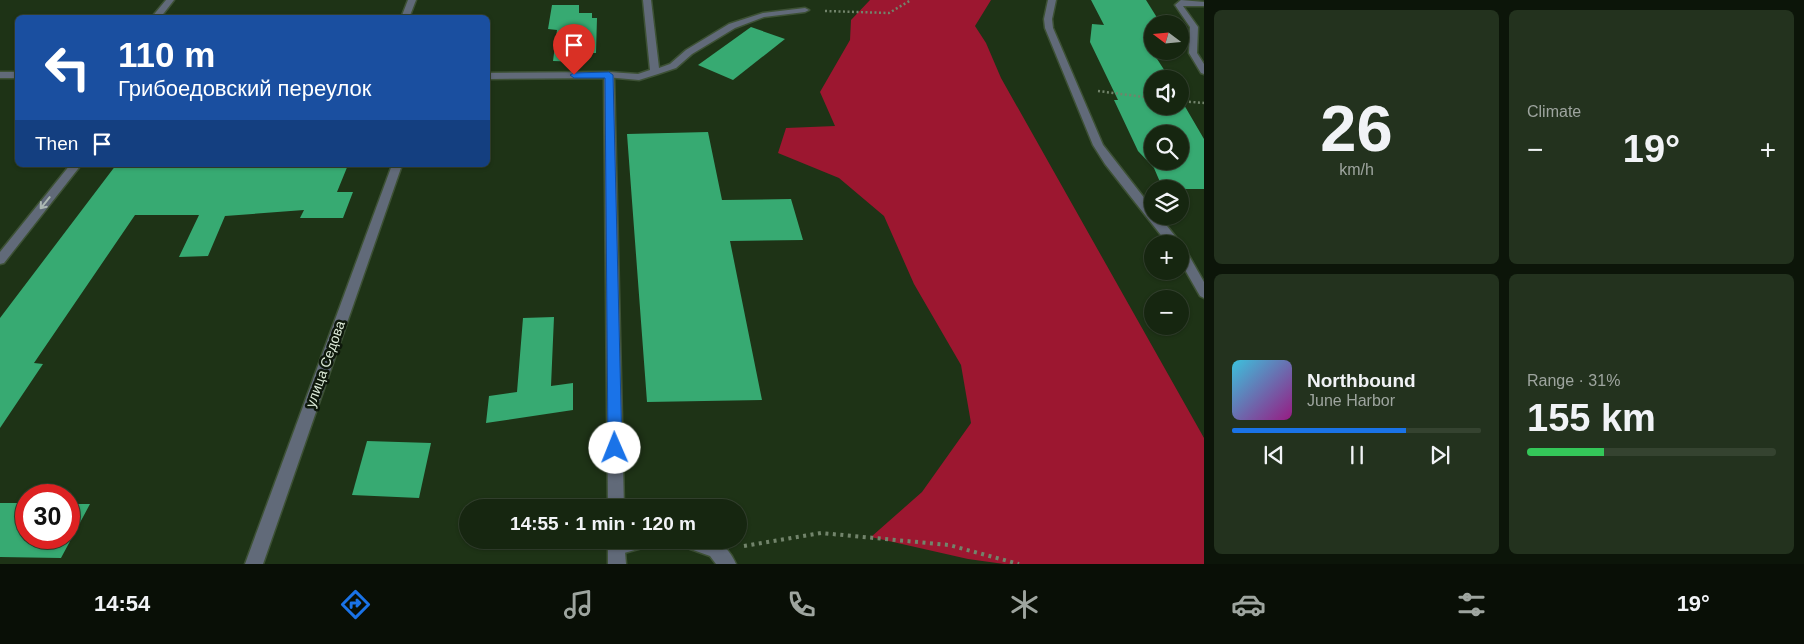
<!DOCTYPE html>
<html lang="en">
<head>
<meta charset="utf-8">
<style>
  :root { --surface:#162610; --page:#23321e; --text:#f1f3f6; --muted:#9ea59f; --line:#354330; --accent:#1a73e8 }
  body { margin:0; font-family:Arial,sans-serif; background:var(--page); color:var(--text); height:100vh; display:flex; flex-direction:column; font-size:19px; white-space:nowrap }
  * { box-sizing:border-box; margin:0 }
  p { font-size:16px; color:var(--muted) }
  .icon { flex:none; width:28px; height:28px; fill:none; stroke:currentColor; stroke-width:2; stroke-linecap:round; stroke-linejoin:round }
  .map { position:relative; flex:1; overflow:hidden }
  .panel { display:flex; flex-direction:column; gap:10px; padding:10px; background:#0c1509; width:600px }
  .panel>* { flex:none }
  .hud { position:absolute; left:15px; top:15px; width:475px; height:152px; border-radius:8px; box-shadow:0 1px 4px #0004,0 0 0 1px var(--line); background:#1a4fa0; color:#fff; overflow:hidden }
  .needle { width:32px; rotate:286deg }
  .buttons { position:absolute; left:1144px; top:15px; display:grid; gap:10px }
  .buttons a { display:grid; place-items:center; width:45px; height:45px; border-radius:50%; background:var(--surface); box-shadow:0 1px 4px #0004,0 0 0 1px var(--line); font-size:25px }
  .speed { position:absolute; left:15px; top:484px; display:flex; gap:10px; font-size:25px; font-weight:700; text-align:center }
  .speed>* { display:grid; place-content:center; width:65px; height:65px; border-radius:50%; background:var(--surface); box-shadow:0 1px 4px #0004,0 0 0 1px var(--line); line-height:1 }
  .speed .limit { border:8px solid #d22; background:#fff; color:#111 }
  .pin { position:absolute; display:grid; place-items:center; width:42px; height:42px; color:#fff; margin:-51px -21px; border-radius:50% 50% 50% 0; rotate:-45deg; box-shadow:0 0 5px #0007 }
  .pin .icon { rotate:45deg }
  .me { position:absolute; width:55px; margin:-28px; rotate:359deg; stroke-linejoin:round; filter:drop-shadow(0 0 4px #0008) }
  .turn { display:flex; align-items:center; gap:18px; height:105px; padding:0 20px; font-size:22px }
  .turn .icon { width:65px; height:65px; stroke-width:2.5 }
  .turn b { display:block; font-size:35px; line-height:42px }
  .then { display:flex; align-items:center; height:48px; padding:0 20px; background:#0003; gap:10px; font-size:19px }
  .big { font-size:38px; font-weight:800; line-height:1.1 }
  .panel .widget { flex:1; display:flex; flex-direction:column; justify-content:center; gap:8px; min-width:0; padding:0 18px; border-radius:8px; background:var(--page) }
  .panel .dial { align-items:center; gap:0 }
  .dial b { font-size:65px; line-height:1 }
  .song { display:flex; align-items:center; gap:15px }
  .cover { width:60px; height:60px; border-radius:8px; background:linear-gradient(135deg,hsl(190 70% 55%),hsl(310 70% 35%)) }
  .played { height:5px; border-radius:2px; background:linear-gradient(90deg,var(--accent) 70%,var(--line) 70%) }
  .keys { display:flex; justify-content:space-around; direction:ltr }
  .heat { display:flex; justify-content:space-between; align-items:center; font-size:28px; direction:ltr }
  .charge { height:8px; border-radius:4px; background:linear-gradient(90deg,#34c759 31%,var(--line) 0) }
  .panel .tiles { flex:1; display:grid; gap:10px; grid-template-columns:repeat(2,1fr) }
  .trip { position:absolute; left:459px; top:499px; width:288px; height:50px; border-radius:25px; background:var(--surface); box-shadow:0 1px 4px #0004,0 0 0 1px var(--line); font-weight:800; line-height:50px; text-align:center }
  .menu { display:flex; height:80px; justify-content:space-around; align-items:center; background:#090f06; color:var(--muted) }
  .menu .icon { width:35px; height:35px }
  .menu .selected { color:var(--accent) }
  .menu b { font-size:22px; color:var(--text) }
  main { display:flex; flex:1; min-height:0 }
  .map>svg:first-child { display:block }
</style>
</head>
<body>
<main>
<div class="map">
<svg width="1204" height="564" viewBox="0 0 1204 564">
  <rect width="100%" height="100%" fill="#1e3316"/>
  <path fill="#9c1730" d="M 870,0 L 991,0 L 975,26 L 986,43 L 1001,78 L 1204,438 L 1204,564 L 1004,564 L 968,559 L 871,537 L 922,492 L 971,423 L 961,365 L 914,284 L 884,216 L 839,178 L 778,153 L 786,128 L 835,126 L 820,92 L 850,40 L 851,20 Z"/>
  <g fill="#37aa72" fill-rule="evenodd">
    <path d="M 1091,0 L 1146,0 L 1161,24 L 1152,24 L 1152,51 L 1170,79 L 1152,79 L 1152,106 L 1180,106 L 1180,98 L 1204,139 L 1204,189 L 1163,189 L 1154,168 L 1138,151 L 1114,100 L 1118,100 L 1090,42 L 1092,24 L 1104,25 ZM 1152,134 L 1180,134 L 1180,161 L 1152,161 Z"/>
    <path d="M 552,5 L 579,5 L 579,13 L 592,13 L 592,18 L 597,18 L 596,53 L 589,53 L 589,58 L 581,58 L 581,62 L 553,61 L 557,30 L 548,29 Z"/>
    <path d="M 751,27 L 785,39 L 733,80 L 698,65 Z"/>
    <path d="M 708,132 L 722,200 L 791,199 L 803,240 L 730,241 L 762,400 L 647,402 L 627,134 Z"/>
    <path d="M 116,165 L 348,165 L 337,192 L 353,192 L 343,218 L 300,218 L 304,210 L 225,216 L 208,256 L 179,257 L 199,215 L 135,215 L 34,363 L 43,364 L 0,428 L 0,318 Z"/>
    <path d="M 554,317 L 551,386 L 573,383 L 573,410 L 486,423 L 489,396 L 517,392 L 523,318 Z"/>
    <path d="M 367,441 L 431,443 L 419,498 L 352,495 Z"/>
    <path d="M 0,503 L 26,503 L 26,538 L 69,538 L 69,504 L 90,504 L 61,558 L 0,557 Z"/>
  </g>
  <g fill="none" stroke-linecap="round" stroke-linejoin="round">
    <g stroke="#3d5135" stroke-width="3">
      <g id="lane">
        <path d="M 166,0 L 174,0 L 160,18 L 151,18 Z"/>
        <path d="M 408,0 L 416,0 L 409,18 L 401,18 Z"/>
        <path d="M 643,0 L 651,0 L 659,68 L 670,64 L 686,50 L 729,24 L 763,13 L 805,8 L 809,10 L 805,12 L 764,17 L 735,28 L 692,54 L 676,68 L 658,74 L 639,80 L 606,77 L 604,75 L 609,72 L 638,74 L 650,70 Z"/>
        <path d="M 1048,0 L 1056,0 L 1052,19 L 1053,28 L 1103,145 L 1152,208 L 1152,216 L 1159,216 L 1179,241 L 1181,244 L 1180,246 L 1180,244 L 1168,244 L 1105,164 L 1093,145 L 1045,28 L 1044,19 Z"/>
        <path d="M 1181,0 L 1204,2 L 1204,6 L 1183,6 L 1198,27 L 1197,53 L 1204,64 L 1204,74 L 1201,73 L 1189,53 L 1190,27 L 1175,5 Z"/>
        <path d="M 1180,246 L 1184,247 L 1204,282 L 1204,298 L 1200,296 L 1180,261 Z"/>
        <path d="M 614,540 L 651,540 L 649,546 L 617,555 L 611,553 L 609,547 Z"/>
        <path d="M 680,540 C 706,540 724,536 736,564 L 716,564 L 710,556 L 682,546 Z"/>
      </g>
    </g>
    <g stroke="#3d5135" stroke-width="3">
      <g id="street">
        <rect x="0" y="72" width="18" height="6"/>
        <path d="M 609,72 L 614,75 L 624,508 L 608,508 L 604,78 L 488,79 L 488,73 Z"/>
        <path d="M 70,165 L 81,165 L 4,263 L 0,264 L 0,252 Z"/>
        <path d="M 392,165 L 402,165 L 263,564 L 245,564 Z"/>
        <path d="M 608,540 L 624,540 L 626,564 L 608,564 Z"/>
      </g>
    </g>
    <g stroke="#72846b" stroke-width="2.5" stroke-dasharray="2 2.5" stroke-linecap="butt">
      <path d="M 825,11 L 889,13 L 911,0"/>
      <path d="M 1098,91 L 1152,98"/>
      <path d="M 1180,101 L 1204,103"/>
    </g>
    <path stroke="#72846b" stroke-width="4" stroke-dasharray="3 4.5" stroke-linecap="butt" d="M 744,546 L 821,533 L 949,545 L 1019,564"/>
    <use href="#lane" fill="#616a79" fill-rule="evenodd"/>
    <use href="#street" fill="#616a79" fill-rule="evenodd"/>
  </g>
  <defs><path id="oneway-shaft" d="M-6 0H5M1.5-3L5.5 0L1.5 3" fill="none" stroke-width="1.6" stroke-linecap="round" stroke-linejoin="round" transform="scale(1.25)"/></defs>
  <use stroke="#acb8b3" href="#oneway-shaft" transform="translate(45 203) rotate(129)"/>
  <path fill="#1a73e8" stroke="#114b97" d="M 609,72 L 613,75 L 622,448 L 620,453 L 615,455 L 610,453 L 608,448 L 605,78 L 574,78 L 570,75 L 574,73 Z"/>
  <g text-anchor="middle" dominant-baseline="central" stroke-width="5" stroke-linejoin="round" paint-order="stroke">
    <g font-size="14" fill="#deecda" stroke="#0e180b">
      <text transform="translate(325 364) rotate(-70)">улица Седова</text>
    </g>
  </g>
</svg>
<div class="buttons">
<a><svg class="needle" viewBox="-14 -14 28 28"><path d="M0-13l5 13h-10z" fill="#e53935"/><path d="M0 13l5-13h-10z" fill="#9ea59f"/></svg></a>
<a><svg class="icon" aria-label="sound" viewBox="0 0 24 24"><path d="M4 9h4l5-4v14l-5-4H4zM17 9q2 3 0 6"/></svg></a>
<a><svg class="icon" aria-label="search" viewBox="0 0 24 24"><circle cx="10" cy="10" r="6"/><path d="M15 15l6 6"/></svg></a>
<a><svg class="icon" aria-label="layers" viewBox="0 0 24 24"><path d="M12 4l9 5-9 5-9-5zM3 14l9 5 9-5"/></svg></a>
<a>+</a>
<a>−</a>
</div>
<div class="speed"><div class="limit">30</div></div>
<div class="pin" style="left:574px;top:75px;background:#d93025"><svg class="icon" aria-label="arrive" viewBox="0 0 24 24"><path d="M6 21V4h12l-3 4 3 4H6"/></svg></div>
<svg class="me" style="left:615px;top:448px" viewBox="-20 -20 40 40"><circle r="19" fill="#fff"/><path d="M0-13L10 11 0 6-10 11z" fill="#1a73e8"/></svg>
<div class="trip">14:55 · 1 min · 120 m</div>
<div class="hud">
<div class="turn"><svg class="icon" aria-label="left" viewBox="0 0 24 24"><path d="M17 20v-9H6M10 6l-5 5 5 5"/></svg><div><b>110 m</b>Грибоедовский переулок</div></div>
<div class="then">Then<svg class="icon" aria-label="arrive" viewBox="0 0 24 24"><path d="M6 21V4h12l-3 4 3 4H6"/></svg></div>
</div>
</div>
<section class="panel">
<div class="tiles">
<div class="widget dial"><b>26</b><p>km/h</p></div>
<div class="widget"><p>Climate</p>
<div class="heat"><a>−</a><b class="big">19°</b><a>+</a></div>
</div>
<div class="widget">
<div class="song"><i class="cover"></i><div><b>Northbound</b><p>June Harbor</p></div></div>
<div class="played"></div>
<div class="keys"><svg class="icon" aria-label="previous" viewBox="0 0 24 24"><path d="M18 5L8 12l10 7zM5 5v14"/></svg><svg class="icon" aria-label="pause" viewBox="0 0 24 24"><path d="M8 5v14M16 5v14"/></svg><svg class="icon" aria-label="next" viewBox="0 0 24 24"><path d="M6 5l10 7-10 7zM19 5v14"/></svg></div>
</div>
<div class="widget"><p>Range · 31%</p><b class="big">155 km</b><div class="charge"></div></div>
</div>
</section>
</main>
<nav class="menu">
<b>14:54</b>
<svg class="icon selected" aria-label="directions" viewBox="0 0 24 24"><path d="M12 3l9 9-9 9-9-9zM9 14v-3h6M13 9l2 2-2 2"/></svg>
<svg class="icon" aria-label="music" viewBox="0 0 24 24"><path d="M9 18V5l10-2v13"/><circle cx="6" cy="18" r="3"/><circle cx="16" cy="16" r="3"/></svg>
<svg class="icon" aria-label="phone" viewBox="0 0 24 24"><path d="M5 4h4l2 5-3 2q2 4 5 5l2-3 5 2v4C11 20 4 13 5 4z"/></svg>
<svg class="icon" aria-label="climate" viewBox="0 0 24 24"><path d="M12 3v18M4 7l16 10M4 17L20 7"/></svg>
<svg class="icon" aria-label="car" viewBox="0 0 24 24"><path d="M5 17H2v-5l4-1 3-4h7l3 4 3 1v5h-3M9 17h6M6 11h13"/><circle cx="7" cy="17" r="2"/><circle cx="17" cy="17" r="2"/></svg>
<svg class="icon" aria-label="filters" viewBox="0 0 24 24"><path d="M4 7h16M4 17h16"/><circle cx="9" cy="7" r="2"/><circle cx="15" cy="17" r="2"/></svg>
<b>19°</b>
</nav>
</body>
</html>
